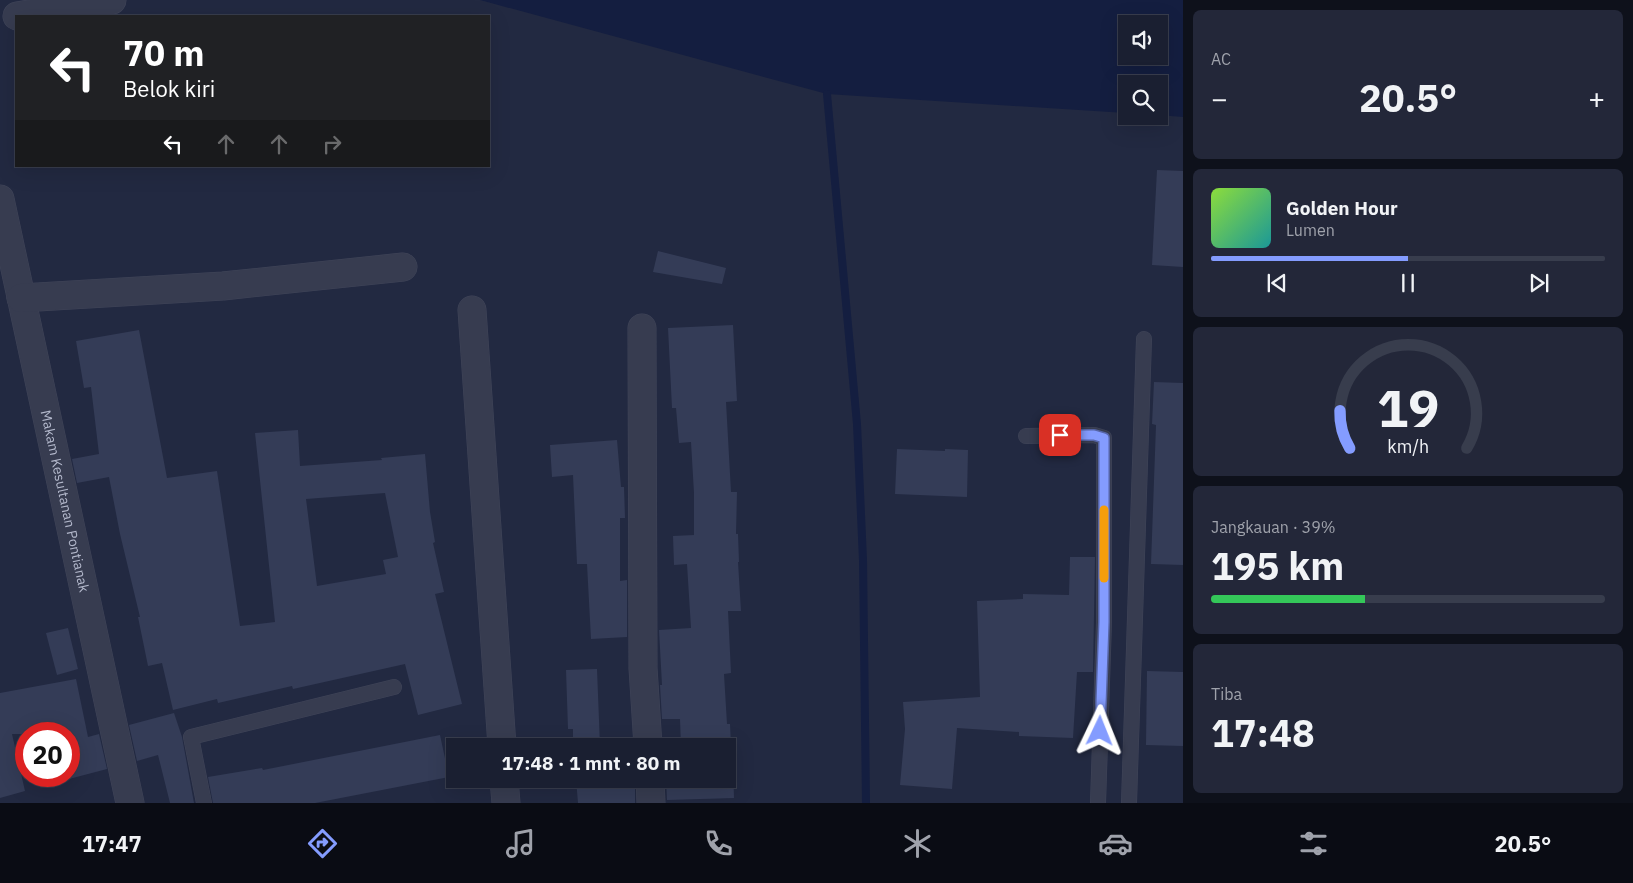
<!DOCTYPE html>
<html lang="id">
<head>
<meta charset="utf-8">
<style>
  :root { --surface:#1a1f31; --page:#232739; --text:#f1f3f6; --muted:#9fa2ab; --line:#383d4d; --accent:#849cff }
  body { margin:0; font-family:"IBM Plex Sans",sans-serif; background:var(--page); color:var(--text); height:100vh; display:flex; flex-direction:column; font-size:19px; white-space:nowrap }
  * { box-sizing:border-box; margin:0 }
  p { font-size:16px; color:var(--muted) }
  .icon { flex:none; width:28px; height:28px; fill:none; stroke:currentColor; stroke-width:2; stroke-linecap:round; stroke-linejoin:round }
  .map { position:relative; flex:1; overflow:hidden }
  .sheet { display:flex; flex-direction:column; gap:10px; padding:10px; background:#0e111b; width:450px }
  .sheet>* { flex:none }
  .guide { position:absolute; left:15px; top:15px; width:475px; height:152px; border-radius:0px; box-shadow:0 5px 20px #0002,0 0 0 1px var(--line); background:#202124; color:#fff; overflow:hidden }
  .controls { position:absolute; left:1118px; top:15px; display:grid; gap:10px }
  .controls a { display:grid; place-items:center; width:50px; height:50px; border-radius:0px; background:var(--surface); box-shadow:0 5px 20px #0002,0 0 0 1px var(--line); font-size:25px }
  .speed { position:absolute; left:15px; top:722px; display:flex; gap:10px; font-size:25px; font-weight:700; text-align:center }
  .speed>* { display:grid; place-content:center; width:65px; height:65px; border-radius:50%; background:var(--surface); box-shadow:0 5px 20px #0002,0 0 0 1px var(--line); line-height:1 }
  .speed .limit { border:8px solid #d22; background:#fff; color:#111 }
  .pin { position:absolute; display:grid; place-items:center; width:42px; height:42px; color:#fff; margin:-21px; border-radius:10px; box-shadow:0 2px 8px #0006 }
  .me { position:absolute; width:55px; margin:-28px; rotate:2deg; stroke-linejoin:round; filter:drop-shadow(0 0 4px #0008) }
  .turn { display:flex; align-items:center; gap:18px; height:105px; padding:0 25px; font-size:22px }
  .turn .icon { width:65px; height:65px; stroke-width:2.5 }
  .turn b { display:block; font-size:35px; line-height:42px }
  .lanes { display:flex; align-items:center; height:48px; padding:0 25px; background:#0003; justify-content:center; gap:25px; direction:ltr }
  .lanes .off { opacity:.35 }
  .big { font-size:38px; font-weight:800; line-height:1.1 }
  .sheet .card { flex:1; display:flex; flex-direction:column; justify-content:center; gap:8px; min-width:0; padding:0 18px; border-radius:8px; background:var(--page) }
  .sheet .dial { align-items:center; gap:0 }
  .dial svg { height:130px; overflow:visible; fill:none; stroke:var(--line); stroke-width:7; stroke-linecap:round; text-anchor:middle }
  .dial text { fill:var(--text); stroke:none }
  .song { display:flex; align-items:center; gap:15px }
  .cover { width:60px; height:60px; border-radius:8px; background:linear-gradient(135deg,hsl(90 70% 55%),hsl(180 70% 35%)) }
  .played { height:5px; border-radius:2px; background:linear-gradient(90deg,var(--accent) 50%,var(--line) 50%) }
  .keys { display:flex; justify-content:space-around; direction:ltr }
  .heat { display:flex; justify-content:space-between; align-items:center; font-size:28px; direction:ltr }
  .charge { height:8px; border-radius:4px; background:linear-gradient(90deg,#34c759 39%,var(--line) 0) }
  .trip { position:absolute; left:446px; top:738px; width:290px; height:50px; border-radius:0px; background:var(--surface); box-shadow:0 5px 20px #0002,0 0 0 1px var(--line); font-weight:800; line-height:50px; text-align:center }
  .dock { display:flex; height:80px; justify-content:space-around; align-items:center; background:#0a0c14; color:var(--muted) }
  .dock .icon { width:35px; height:35px }
  .dock .on { color:var(--accent) }
  .dock b { font-size:22px; color:var(--text) }
  main { display:flex; flex:1; min-height:0 }
  .map>svg:first-child { display:block }
</style>
</head>
<body>
<main>
<div class="map">
<svg width="1183" height="803" viewBox="0 0 1183 803">
  <rect width="100%" height="100%" fill="#222941"/>
  <path fill="#141e40" fill-rule="evenodd" d="M 480,0 L 1183,0 L 1183,117 L 1159,115 L 1159,84 L 1126,84 L 1126,113 L 827,94 ZM 1126,24 L 1159,24 L 1159,56 L 1126,56 Z"/>
  <g fill="none" stroke-linecap="round" stroke-linejoin="round">
    <path stroke="#141e40" stroke-width="8" d="M 827,94 L 857,424 L 863,560 L 866,803"/>
  </g>
  <g fill="#343c57" fill-rule="evenodd">
    <path d="M 1157,170 L 1183,171 L 1183,267 L 1152,265 Z"/>
    <path d="M 658,251 L 726,268 L 722,284 L 653,272 Z"/>
    <path d="M 733,325 L 737,401 L 726,402 L 731,492 L 737,492 L 736,534 L 738,534 L 739,562 L 738,562 L 741,611 L 728,611 L 731,673 L 724,674 L 727,724 L 730,724 L 732,765 L 733,765 L 734,798 L 667,800 L 666,779 L 728,779 L 728,746 L 681,746 L 680,719 L 662,719 L 660,685 L 662,685 L 659,630 L 691,628 L 687,564 L 674,565 L 673,536 L 694,535 L 694,493 L 691,442 L 679,443 L 676,408 L 672,408 L 668,328 Z"/>
    <path d="M 139,330 L 167,478 L 217,471 L 240,626 L 275,622 L 255,433 L 298,430 L 300,466 L 382,460 L 381,458 L 425,454 L 430,512 L 435,542 L 433,543 L 444,592 L 435,594 L 462,704 L 418,715 L 405,664 L 293,689 L 292,686 L 218,703 L 217,699 L 173,710 L 162,663 L 148,666 L 138,617 L 140,617 L 120,534 L 109,477 L 77,483 L 72,459 L 99,454 L 91,387 L 84,388 L 76,341 ZM 385,493 L 398,557 L 383,560 L 386,574 L 317,586 L 306,499 Z"/>
    <path d="M 1154,382 L 1183,383 L 1183,565 L 1151,564 L 1156,425 L 1152,424 Z"/>
    <path d="M 617,440 L 621,487 L 624,487 L 625,518 L 620,518 L 620,581 L 627,580 L 627,637 L 591,639 L 587,564 L 577,564 L 573,475 L 552,477 L 550,445 Z"/>
    <path d="M 897,449 L 945,451 L 945,449 L 968,450 L 967,497 L 895,494 Z"/>
    <path d="M 1070,557 L 1095,557 L 1093,672 L 1077,672 L 1073,738 L 1019,736 L 1019,732 L 957,728 L 952,789 L 900,785 L 905,729 L 903,702 L 980,697 L 977,601 L 1023,599 L 1023,594 L 1069,595 Z"/>
    <path d="M 68,628 L 78,669 L 57,675 L 46,633 Z"/>
    <path d="M 597,669 L 600,746 L 573,746 L 573,729 L 568,729 L 566,670 Z"/>
    <path d="M 1147,671 L 1183,672 L 1183,746 L 1146,745 Z"/>
    <path d="M 76,679 L 88,737 L 99,734 L 107,769 L 69,779 L 69,734 L 12,734 L 25,791 L 0,798 L 0,693 Z"/>
    <path d="M 174,713 L 182,737 L 194,803 L 170,803 L 158,755 L 137,761 L 129,725 Z"/>
    <path d="M 440,735 L 449,777 L 315,803 L 213,803 L 208,777 L 262,768 L 263,770 Z"/>
    <path d="M 576,779 L 635,779 L 635,803 L 578,803 Z"/>
  </g>
  <g fill="none" stroke-linecap="round" stroke-linejoin="round">
    <g stroke="#404559" stroke-width="16">
      <g id="lane">
        <path d="M 1026,436 L 1094,435 L 1104,438 L 1104,622 L 1098,803"/>
        <path d="M 204,803 L 191,737 L 394,687"/>
        <path d="M 1129,803 L 1144,339"/>
      </g>
    </g>
    <g stroke="#404559" stroke-width="29">
      <g id="street">
        <path d="M 17,16 L 112,0"/>
        <path id="s1" d="M 0,199 L 130,803"/>
        <path d="M 21,298 L 223,286 L 403,267"/>
        <path d="M 472,310 L 502,746"/>
        <path d="M 642,328 L 643,668 L 648,746"/>
        <path d="M 504,779 L 506,803"/>
        <path d="M 650,779 L 651,803"/>
      </g>
    </g>
    <use href="#lane" stroke="#373c50" stroke-width="15"/>
    <use href="#street" stroke="#373c50" stroke-width="28"/>
  </g>
  <g fill="none" stroke-linecap="round" stroke-linejoin="round">
    <g stroke="#5665a6" stroke-width="12">
      <path id="route" d="M 1060,435 L 1094,435 L 1104,438 L 1104,622 L 1100,731"/>
    </g>
    <use href="#route" stroke="#849cff" stroke-width="9"/>
    <path stroke="#f59e0b" stroke-width="9" d="M 1104,510 L 1104,578"/>
  </g>
  <g text-anchor="middle" dominant-baseline="central" stroke-width="5" stroke-linejoin="round" paint-order="stroke">
    <g font-size="14" fill="#b3b8cb" stroke="#1b2135">
      <text stroke="none"><textPath href="#s1" startOffset="309">Makam Kesultanan Pontianak</textPath></text>
    </g>
  </g>
</svg>
<div class="controls">
<a><svg class="icon" aria-label="sound" viewBox="0 0 24 24"><path d="M4 9h4l5-4v14l-5-4H4zM17 9q2 3 0 6"/></svg></a>
<a><svg class="icon" aria-label="search" viewBox="0 0 24 24"><circle cx="10" cy="10" r="6"/><path d="M15 15l6 6"/></svg></a>
</div>
<div class="speed"><div class="limit">20</div></div>
<div class="pin" style="left:1060px;top:435px;background:#d93025"><svg class="icon" aria-label="arrive" viewBox="0 0 24 24"><path d="M6 21V4h12l-3 4 3 4H6"/></svg></div>
<svg class="me" style="left:1100px;top:731px" viewBox="-20 -20 40 40"><path d="M0-17L14 15 0 8-14 15z" fill="#849cff" stroke="#fff" stroke-width="4"/></svg>
<div class="trip">17:48 · 1 mnt · 80 m</div>
<div class="guide">
<div class="turn"><svg class="icon" aria-label="left" viewBox="0 0 24 24"><path d="M17 20v-9H6M10 6l-5 5 5 5"/></svg><div><b>70 m</b>Belok kiri</div></div>
<div class="lanes"><svg class="icon" aria-label="left" viewBox="0 0 24 24"><path d="M17 20v-9H6M10 6l-5 5 5 5"/></svg><svg class="icon off" aria-label="ahead" viewBox="0 0 24 24"><path d="M12 20V5M6 11l6-6 6 6"/></svg><svg class="icon off" aria-label="ahead" viewBox="0 0 24 24"><path d="M12 20V5M6 11l6-6 6 6"/></svg><svg class="icon off" aria-label="right" viewBox="0 0 24 24"><path d="M7 20v-9h11M14 6l5 5-5 5"/></svg></div>
</div>
</div>
<section class="sheet">
<div class="card"><p>AC</p>
<div class="heat"><a>−</a><b class="big">20.5°</b><a>+</a></div>
</div>
<div class="card">
<div class="song"><i class="cover"></i><div><b>Golden Hour</b><p>Lumen</p></div></div>
<div class="played"></div>
<div class="keys"><svg class="icon" aria-label="previous" viewBox="0 0 24 24"><path d="M18 5L8 12l10 7zM5 5v14"/></svg><svg class="icon" aria-label="pause" viewBox="0 0 24 24"><path d="M8 5v14M16 5v14"/></svg><svg class="icon" aria-label="next" viewBox="0 0 24 24"><path d="M6 5l10 7-10 7zM19 5v14"/></svg></div>
</div>
<div class="card dial"><svg viewBox="0 0 100 80">
<path d="M14 69A42 42 0 1 1 86 69"/>
<path d="M14 69A42 42 0 0 1 8 46" stroke="#849cff"/>
<text x="50" y="56" font-size="32" font-weight="700">19</text>
<text x="50" y="72" font-size="11">km/h</text>
</svg></div>
<div class="card"><p>Jangkauan · 39%</p><b class="big">195 km</b><div class="charge"></div></div>
<div class="card"><p>Tiba</p><b class="big">17:48</b></div>
</section>
</main>
<nav class="dock">
<b>17:47</b>
<svg class="icon on" aria-label="directions" viewBox="0 0 24 24"><path d="M12 3l9 9-9 9-9-9zM9 14v-3h6M13 9l2 2-2 2"/></svg>
<svg class="icon" aria-label="music" viewBox="0 0 24 24"><path d="M9 18V5l10-2v13"/><circle cx="6" cy="18" r="3"/><circle cx="16" cy="16" r="3"/></svg>
<svg class="icon" aria-label="phone" viewBox="0 0 24 24"><path d="M5 4h4l2 5-3 2q2 4 5 5l2-3 5 2v4C11 20 4 13 5 4z"/></svg>
<svg class="icon" aria-label="climate" viewBox="0 0 24 24"><path d="M12 3v18M4 7l16 10M4 17L20 7"/></svg>
<svg class="icon" aria-label="car" viewBox="0 0 24 24"><path d="M5 17H2v-5l4-1 3-4h7l3 4 3 1v5h-3M9 17h6M6 11h13"/><circle cx="7" cy="17" r="2"/><circle cx="17" cy="17" r="2"/></svg>
<svg class="icon" aria-label="filters" viewBox="0 0 24 24"><path d="M4 7h16M4 17h16"/><circle cx="9" cy="7" r="2"/><circle cx="15" cy="17" r="2"/></svg>
<b>20.5°</b>
</nav>
</body>
</html>
